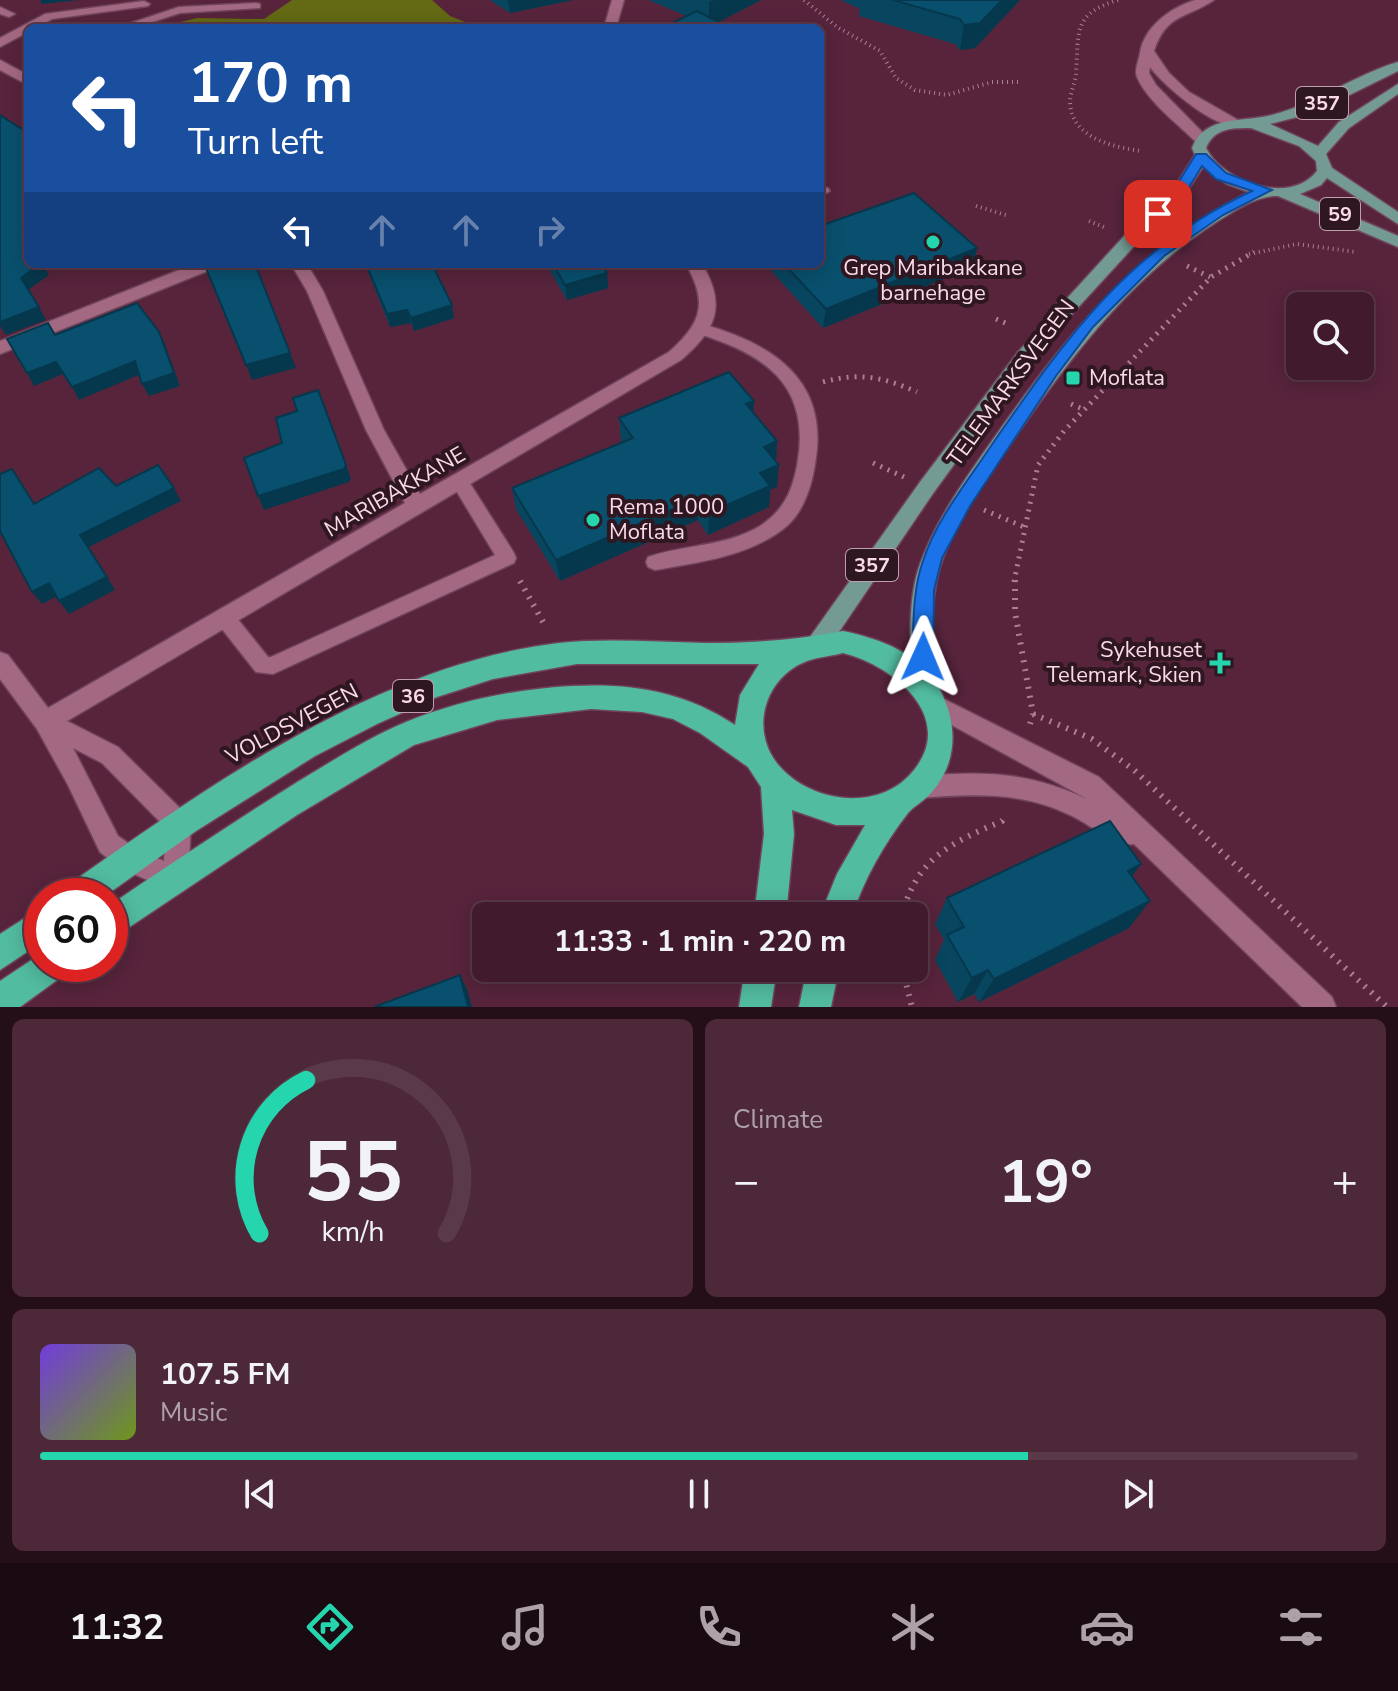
<!DOCTYPE html>
<html lang="en">
<head>
<meta charset="utf-8">
<style>
  :root { --surface:#411b2d; --page:#4c2839; --text:#f1f3f6; --muted:#aea1aa; --line:#5a3949; --accent:#25d5ae }
  body { margin:0; font-family:"Nunito Sans",sans-serif; background:var(--page); color:var(--text); height:100vh; display:flex; flex-direction:column; font-size:30px; white-space:nowrap }
  * { box-sizing:border-box; margin:0 }
  p { font-size:26px; color:var(--muted) }
  .icon { flex:none; width:44px; height:44px; fill:none; stroke:currentColor; stroke-width:2; stroke-linecap:round; stroke-linejoin:round }
  .map { position:relative; height:1007px; overflow:hidden }
  .sheet { display:flex; flex-direction:column; gap:12px; padding:12px; background:#240f19; flex:1 }
  .sheet>* { flex:none }
  .top-card { position:absolute; left:24px; top:24px; width:800px; height:244px; border-radius:12px; box-shadow:0 4px 20px #0003,0 0 0 2px var(--line); background:#1a4fa0; color:#fff; overflow:hidden }
  .tools { position:absolute; left:1286px; top:292px; display:grid; gap:16px }
  .tools a { display:grid; place-items:center; width:88px; height:88px; border-radius:12px; background:var(--surface); box-shadow:0 4px 20px #0003,0 0 0 2px var(--line); font-size:40px }
  .speed { position:absolute; left:24px; top:878px; display:flex; gap:16px; font-size:40px; font-weight:700; text-align:center }
  .speed>* { display:grid; place-content:center; width:104px; height:104px; border-radius:50%; background:var(--surface); box-shadow:0 4px 20px #0003,0 0 0 2px var(--line); line-height:1 }
  .speed .limit { border:12px solid #d22; background:#fff; color:#111 }
  .pin { position:absolute; display:grid; place-items:center; width:68px; height:68px; color:#fff; margin:-34px; border-radius:16px; box-shadow:0 4px 12px #0006 }
  .me { position:absolute; width:88px; margin:-44px; rotate:1deg; stroke-linejoin:round; filter:drop-shadow(0 0 6px #0008) }
  .turn { display:flex; align-items:center; gap:28px; height:168px; padding:0 32px; font-size:36px }
  .turn .icon { width:104px; height:104px; stroke-width:2.5 }
  .turn b { display:block; font-size:56px; line-height:68px }
  .lanes { display:flex; align-items:center; height:76px; padding:0 32px; background:#0003; justify-content:center; gap:40px; direction:ltr }
  .lanes .off { opacity:.35 }
  .big { font-size:60px; font-weight:700; line-height:1.1 }
  .sheet .card { flex:1; display:flex; flex-direction:column; justify-content:center; gap:12px; min-width:0; padding:0 28px; border-radius:12px; background:var(--page) }
  .sheet .dial { align-items:center; gap:0 }
  .dial svg { height:208px; overflow:visible; fill:none; stroke:var(--line); stroke-width:7; stroke-linecap:round; text-anchor:middle }
  .dial text { fill:var(--text); stroke:none }
  .song { display:flex; align-items:center; gap:24px }
  .cover { width:96px; height:96px; border-radius:12px; background:linear-gradient(135deg,hsl(260 70% 55%),hsl(80 70% 35%)) }
  .played { height:8px; border-radius:4px; background:linear-gradient(90deg,var(--accent) 75%,var(--line) 75%) }
  .keys { display:flex; justify-content:space-around; direction:ltr }
  .heat { display:flex; justify-content:space-between; align-items:center; font-size:44px; direction:ltr }
  .sheet .tiles { flex:1; display:grid; gap:12px; grid-template-columns:1fr 1fr }
  .card:last-child { grid-column:span 2 }
  .trip { position:absolute; left:472px; top:902px; width:456px; height:80px; border-radius:12px; background:var(--surface); box-shadow:0 4px 20px #0003,0 0 0 2px var(--line); font-weight:700; line-height:80px; text-align:center }
  .tabs { display:flex; height:128px; justify-content:space-around; align-items:center; background:#1a0b12; color:var(--muted) }
  .tabs .icon { width:56px; height:56px }
  .tabs .selected { color:var(--accent) }
  .tabs b { font-size:36px; color:var(--text) }
  .map>svg:first-child { display:block }
</style>
</head>
<body>
<div class="map">
<svg width="1398" height="1007" viewBox="0 0 1398 1007">
  <rect width="100%" height="100%" fill="#57243c"/>
  <path fill="#646914" d="M 292,0 L 432,0 L 450,16 L 473,25 L 470,28 L 156,28 L 197,18 L 264,19 Z"/>
  <g fill="none" stroke-linecap="round" stroke-linejoin="round">
    <g stroke="#70445a" stroke-width="3">
      <g id="lane">
        <path d="M 144,1 L 150,4 L 148,6 L 52,19 L 36,28 L 28,28 L 28,32 L 0,47 L 0,38 L 45,14 Z"/>
        <path d="M 256,3 L 260,4 L 260,8 L 180,13 L 134,28 L 116,28 L 179,7 Z"/>
        <path d="M 0,7 L 15,14 L 9,17 L 0,14 Z"/>
        <path d="M 820,188 L 828,188 L 830,191 L 820,196 Z"/>
        <path d="M 702,324 C 774,344 830,381 815,464 C 812,485 804,510 788,525 C 752,556 700,562 655,570 L 648,567 L 646,562 L 648,557 C 686,544 725,547 760,526 C 783,511 792,492 797,466 C 812,386 766,354 696,333 L 694,329 L 696,325 Z"/>
        <path d="M 460,475 L 466,477 L 514,553 L 516,558 L 514,563 L 273,674 L 256,672 L 218,624 L 215,618 L 218,612 L 225,610 L 232,612 L 268,657 L 271,657 L 495,555 L 451,482 Z"/>
      </g>
    </g>
    <g stroke="#70445a" stroke-width="3">
      <g id="street">
        <path d="M 612,0 L 624,0 L 616,28 L 604,28 Z"/>
        <path d="M 0,60 L 28,75 L 28,85 L 0,70 Z"/>
        <path d="M 194,264 L 217,264 L 215,268 L 0,354 L 0,341 Z"/>
        <path d="M 291,264 L 307,264 L 323,291 L 384,430 L 420,494 L 669,352 C 702,323 708,303 686,264 L 702,264 C 727,306 716,330 681,360 L 67,721 L 118,747 L 188,816 L 191,824 L 188,879 L 184,888 L 175,892 L 120,868 L 100,852 L 68,785 L 37,729 L 0,679 L 0,652 L 8,655 L 48,708 L 405,503 L 366,430 L 307,291 ZM 73,748 L 102,763 L 166,828 L 164,861 L 138,850 L 118,836 Z"/>
        <path d="M 934,694 L 1099,777 L 1332,997 L 1336,1007 L 1302,1007 L 1134,844 C 1117,847 1089,824 1072,816 C 1022,791 973,794 918,798 L 909,795 L 906,787 L 909,779 L 918,776 C 983,771 1027,771 1087,799 L 926,711 L 923,704 L 926,697 Z"/>
      </g>
    </g>
    <g stroke="#70445a" stroke-width="3">
      <path id="secondary" d="M 1195,0 L 1214,0 C 1188,18 1166,13 1154,51 L 1169,73 L 1189,92 L 1245,124 L 1243,127 C 1217,131 1165,87 1150,67 L 1149,73 L 1156,85 L 1206,136 L 1206,142 L 1196,142 C 1177,123 1148,102 1137,77 C 1134,69 1139,61 1140,53 C 1144,27 1170,8 1195,0 Z"/>
    </g>
    <g stroke="#70445a" stroke-width="3">
      <path id="primary" d="M 1398,62 L 1398,71 L 1313,113 L 1270,124 L 1318,146 L 1339,122 L 1398,84 L 1398,94 L 1349,128 L 1326,154 L 1332,168 L 1398,212 L 1398,224 L 1327,178 L 1321,185 L 1300,194 L 1398,236 L 1398,247 L 1278,196 C 1257,195 1236,210 1218,221 C 1130,277 1070,358 1011,443 C 986,479 959,517 943,558 C 928,598 933,643 934,685 L 931,692 L 923,695 L 915,692 L 912,685 C 911,647 907,607 918,570 C 934,522 965,479 994,438 C 1066,336 1135,249 1249,192 L 1227,184 L 1203,167 L 1181,200 L 1137,243 L 1030,360 L 934,492 L 826,651 L 818,653 L 810,651 L 807,644 L 810,637 L 920,482 L 1018,352 L 1125,235 L 1170,194 L 1195,155 L 1192,148 C 1205,114 1243,123 1272,115 C 1318,103 1354,75 1398,62 ZM 1251,128 L 1299,146 L 1316,161 L 1317,171 C 1290,206 1223,182 1206,148 C 1214,128 1232,128 1251,128 Z"/>
    </g>
    <g stroke="#70445a" stroke-width="3">
      <g id="highway">
        <path d="M 843,631 C 881,639 920,653 940,690 C 958,724 958,763 931,793 C 924,801 914,806 908,813 C 884,844 864,879 852,916 L 820,916 L 837,874 L 865,825 L 836,825 L 792,810 L 794,834 L 786,916 L 754,916 L 764,834 L 761,787 L 748,767 L 700,733 L 673,719 L 642,712 L 591,709 L 497,720 L 414,745 L 297,815 L 110,940 L 110,905 C 172,863 235,821 299,781 C 334,760 368,738 406,722 C 458,701 515,689 572,686 C 631,683 684,691 735,725 L 740,695 L 759,664 L 577,664 L 493,679 L 437,697 L 377,724 L 315,756 L 196,831 L 105,896 L 64,896 L 68,885 C 211,784 380,664 559,643 C 607,638 656,642 705,643 C 752,643 797,640 843,631 ZM 843,653 C 892,665 957,716 914,770 C 882,811 817,804 783,770 C 748,736 762,678 807,661 C 818,657 832,656 843,653 Z"/>
        <path d="M 42,907 L 42,942 L 0,970 L 0,934 Z"/>
        <path d="M 42,953 L 42,964 L 69,964 L 64,975 L 20,1007 L 0,1007 L 0,981 Z"/>
        <path d="M 745,968 L 777,968 L 771,1007 L 739,1007 Z"/>
        <path d="M 807,968 L 839,968 L 831,1007 L 799,1007 Z"/>
      </g>
    </g>
    <g stroke="#a97f92" stroke-width="4" stroke-dasharray="1 4" stroke-linecap="butt">
      <path d="M 804,0 L 837,27 L 880,51 L 896,78 L 915,90 L 947,95 L 992,82 L 1022,82"/>
      <path d="M 1118,0 C 1073,14 1079,30 1076,72 C 1076,82 1070,92 1070,102 C 1071,138 1113,147 1141,151"/>
      <path d="M 976,206 L 1009,216"/>
      <path d="M 1089,221 L 1106,228"/>
      <path d="M 1249,254 L 1297,244 L 1356,252"/>
    </g>
    <g stroke="#a97f92" stroke-width="5" stroke-dasharray="2 6" stroke-linecap="butt">
      <path d="M 1187,266 L 1210,277"/>
      <path d="M 996,319 L 1010,325"/>
      <path d="M 823,382 C 859,372 883,377 917,392"/>
      <path d="M 1071,404 L 1085,410"/>
      <path d="M 873,463 L 904,477"/>
      <path d="M 984,510 L 1024,527"/>
      <path d="M 1014,582 L 1038,465 L 1064,431 L 1211,277 L 1254,252"/>
    </g>
    <g stroke="#a97f92" stroke-width="6" stroke-dasharray="2 7" stroke-linecap="butt">
      <path d="M 1015,580 L 1015,612 L 1033,714 L 1030,724"/>
      <path d="M 520,581 L 543,622"/>
      <path d="M 1033,714 L 1092,739 L 1134,770 L 1387,1007"/>
      <path d="M 902,916 C 916,858 951,843 1002,821 L 1006,815"/>
      <path d="M 902,968 L 912,1007"/>
    </g>
    <use href="#lane" fill="#a46982" fill-rule="evenodd"/>
    <use href="#street" fill="#a46982" fill-rule="evenodd"/>
    <use href="#secondary" fill="#a46982" fill-rule="evenodd"/>
    <use href="#primary" fill="#739b94" fill-rule="evenodd"/>
    <use href="#highway" fill="#52bca0" fill-rule="evenodd"/>
  </g>
  <g fill="#08455f">
    <path d="M 490,0 L 573,0 L 510,13 Z"/>
    <path d="M 649,0 L 761,0 L 719,22 L 686,16 Z"/>
    <path d="M 841,0 L 1020,0 L 975,48 L 960,50 L 955,44 L 859,16 L 860,9 Z"/>
    <path d="M 977,248 L 973,267 L 823,328 L 765,264 L 820,264 Z"/>
    <path d="M 365,264 L 432,264 L 454,318 L 414,331 L 411,323 L 390,327 Z"/>
    <path d="M 547,264 L 602,264 L 607,273 L 608,288 L 567,300 L 548,267 Z"/>
    <path d="M 754,401 L 753,413 L 777,441 L 776,461 L 777,487 L 770,490 L 769,507 L 708,535 L 698,520 L 560,581 L 516,509 L 512,488 L 622,443 L 621,440 L 619,418 Z"/>
    <path d="M 1141,864 L 1132,876 L 1129,928 L 979,1002 L 974,994 L 958,1002 L 935,960 L 944,940 L 935,924 L 947,898 Z"/>
  </g>
  <g fill="#06384d">
    <path d="M 40,0 L 79,0 L 42,4 Z"/>
    <path d="M 508,0 L 573,0 L 510,13 Z"/>
    <path d="M 714,0 L 761,0 L 709,27 L 709,2 Z"/>
    <path d="M 1002,0 L 1020,0 L 975,48 L 960,50 L 964,25 Z"/>
    <path d="M 977,248 L 973,267 L 823,328 L 826,309 Z"/>
    <path d="M 38,264 L 55,264 L 46,270 L 49,275 L 28,290 L 21,278 Z"/>
    <path d="M 607,273 L 608,288 L 567,300 L 565,285 Z"/>
    <path d="M 452,305 L 454,318 L 414,331 L 411,318 Z"/>
    <path d="M 39,307 L 46,320 L 6,335 L 0,326 L 0,322 Z"/>
    <path d="M 407,310 L 411,323 L 390,327 L 387,314 Z"/>
    <path d="M 159,332 L 165,344 L 180,386 L 149,396 L 142,384 Z"/>
    <path d="M 290,353 L 296,368 L 252,380 L 246,365 Z"/>
    <path d="M 135,361 L 141,374 L 79,400 L 72,387 Z"/>
    <path d="M 56,362 L 63,374 L 34,386 L 27,373 Z"/>
    <path d="M 754,401 L 752,423 L 746,404 Z"/>
    <path d="M 777,441 L 776,463 L 764,447 Z"/>
    <path d="M 346,465 L 351,479 L 349,482 L 264,510 L 258,496 Z"/>
    <path d="M 779,465 L 777,487 L 770,490 L 769,507 L 708,535 L 709,513 L 760,473 Z"/>
    <path d="M 174,488 L 181,501 L 89,547 L 115,590 L 69,614 L 59,601 L 80,535 Z"/>
    <path d="M 698,498 L 698,520 L 560,581 L 556,560 Z"/>
    <path d="M 49,583 L 59,595 L 42,604 L 32,592 Z"/>
    <path d="M 1141,864 L 1121,892 L 1128,871 Z"/>
    <path d="M 1150,901 L 1129,928 L 979,1002 L 994,979 Z"/>
    <path d="M 988,970 L 974,994 L 958,1002 L 972,978 Z"/>
    <path d="M 460,975 L 467,989 L 472,1007 L 468,1007 Z"/>
  </g>
  <g fill="#09506e" stroke="#06384d" stroke-width="2">
    <path d="M 893,0 L 1002,0 L 980,23 L 964,25 L 960,19 Z"/>
    <path d="M 697,11 L 730,28 L 662,28 Z"/>
    <path d="M 0,115 L 28,133 L 28,226 L 24,228 L 28,230 L 28,264 L 40,264 L 21,278 L 39,307 L 0,322 Z"/>
    <path d="M 914,193 L 977,248 L 826,309 L 784,264 L 820,264 L 820,226 Z"/>
    <path d="M 217,264 L 255,264 L 290,353 L 246,365 L 206,268 Z"/>
    <path d="M 366,264 L 432,264 L 452,305 L 411,318 L 407,310 L 387,314 Z"/>
    <path d="M 553,264 L 602,264 L 607,273 L 565,285 Z"/>
    <path d="M 137,303 L 159,332 L 174,373 L 142,384 L 135,361 L 72,387 L 56,362 L 27,373 L 7,339 L 48,323 L 55,335 Z"/>
    <path d="M 729,372 L 754,401 L 746,404 L 777,441 L 764,447 L 779,465 L 760,473 L 770,486 L 709,513 L 698,498 L 556,560 L 512,488 L 633,438 L 619,418 Z"/>
    <path d="M 318,390 L 346,465 L 344,469 L 258,496 L 244,458 L 282,443 L 276,418 L 297,411 L 293,398 Z"/>
    <path d="M 158,465 L 174,488 L 80,535 L 107,577 L 59,601 L 49,583 L 32,592 L 0,531 L 0,474 L 12,469 L 34,504 L 99,468 L 116,486 Z"/>
    <path d="M 1110,821 L 1141,864 L 1128,871 L 1150,901 L 994,979 L 988,970 L 972,978 L 947,935 L 964,927 L 947,898 Z"/>
    <path d="M 460,975 L 468,1007 L 374,1007 Z"/>
  </g>
  <path fill="#1a73e8" stroke="#114b97" stroke-width="2" d="M 1196,154 L 1206,154 L 1226,173 L 1272,190 L 1223,215 L 1164,256 L 1093,327 L 1056,376 L 970,506 L 942,558 L 934,590 L 933,657 L 930,664 L 923,666 L 915,664 L 912,657 C 914,625 912,592 923,561 C 936,520 967,482 991,446 C 1065,339 1130,247 1252,191 L 1216,179 L 1202,166 L 1181,200 L 1163,217 L 1153,217 L 1151,214 L 1171,194 Z"/>
  <g fill="#25d5ae" stroke="#2e1721" stroke-width="3">
    <circle cx="933" cy="242" r="8"/>
    <rect x="1065" y="370" width="16" height="16" rx="4"/>
    <circle cx="593" cy="520" r="8"/>
    <path d="M1216 651h8v8h8v8h-8v8h-8v-8h-8v-8h8z"/>
  </g>
  <g text-anchor="middle" dominant-baseline="central" stroke-width="8" stroke-linejoin="round" paint-order="stroke">
    <g fill="#2e1721" stroke="#bea0ac" stroke-width="2">
      <rect x="1296" y="87" width="52" height="32" rx="6"/>
      <rect x="1320" y="198" width="40" height="32" rx="6"/>
      <rect x="846" y="549" width="52" height="32" rx="6"/>
      <rect x="393" y="680" width="40" height="32" rx="6"/>
    </g>
    <g font-size="20" font-weight="bold" fill="#fbdae7">
      <text x="1322" y="103">357</text>
      <text x="1340" y="214">59</text>
      <text x="872" y="565">357</text>
      <text x="413" y="696">36</text>
    </g>
    <g font-size="22" fill="#fbdae7" stroke="#2e1721" text-anchor="start">
      <text x="933" y="268" text-anchor="middle">Grep Maribakkane<tspan x="933" dy="25">barnehage</tspan></text>
      <text x="1089" y="378">Moflata</text>
      <text x="609" y="507">Rema 1000<tspan x="609" dy="25">Moflata</tspan></text>
      <text x="1202" y="650" text-anchor="end">Sykehuset<tspan x="1202" dy="25">Telemark, Skien</tspan></text>
    </g>
    <g font-size="22" fill="#fbdae7" stroke="#2e1721">
      <text transform="translate(1011 383) rotate(-54)">TELEMARKSVEGEN</text>
      <text transform="translate(395 492) rotate(-30)">MARIBAKKANE</text>
      <text transform="translate(292 724) rotate(-28)">VOLDSVEGEN</text>
    </g>
  </g>
</svg>
<div class="tools">
<a><svg class="icon" aria-label="search" viewBox="0 0 24 24"><circle cx="10" cy="10" r="6"/><path d="M15 15l6 6"/></svg></a>
</div>
<div class="speed"><div class="limit">60</div></div>
<div class="pin" style="left:1158px;top:214px;background:#d93025"><svg class="icon" aria-label="arrive" viewBox="0 0 24 24"><path d="M6 21V4h12l-3 4 3 4H6"/></svg></div>
<svg class="me" style="left:923px;top:657px" viewBox="-20 -20 40 40"><path d="M0-17L14 15 0 8-14 15z" fill="#1a73e8" stroke="#fff" stroke-width="4"/></svg>
<div class="trip">11:33 · 1 min · 220 m</div>
<div class="top-card">
<div class="turn"><svg class="icon" aria-label="left" viewBox="0 0 24 24"><path d="M17 20v-9H6M10 6l-5 5 5 5"/></svg><div><b>170 m</b>Turn left</div></div>
<div class="lanes"><svg class="icon" aria-label="left" viewBox="0 0 24 24"><path d="M17 20v-9H6M10 6l-5 5 5 5"/></svg><svg class="icon off" aria-label="ahead" viewBox="0 0 24 24"><path d="M12 20V5M6 11l6-6 6 6"/></svg><svg class="icon off" aria-label="ahead" viewBox="0 0 24 24"><path d="M12 20V5M6 11l6-6 6 6"/></svg><svg class="icon off" aria-label="right" viewBox="0 0 24 24"><path d="M7 20v-9h11M14 6l5 5-5 5"/></svg></div>
</div>
</div>
<section class="sheet">
<div class="tiles">
<div class="card dial"><svg viewBox="0 0 100 80">
<path d="M14 69A42 42 0 1 1 86 69"/>
<path d="M14 69A42 42 0 0 1 32 10" stroke="#25d5ae"/>
<text x="50" y="56" font-size="32" font-weight="700">55</text>
<text x="50" y="72" font-size="11">km/h</text>
</svg></div>
<div class="card"><p>Climate</p>
<div class="heat"><a>−</a><b class="big">19°</b><a>+</a></div>
</div>
<div class="card">
<div class="song"><i class="cover"></i><div><b>107.5 FM</b><p>Music</p></div></div>
<div class="played"></div>
<div class="keys"><svg class="icon" aria-label="previous" viewBox="0 0 24 24"><path d="M18 5L8 12l10 7zM5 5v14"/></svg><svg class="icon" aria-label="pause" viewBox="0 0 24 24"><path d="M8 5v14M16 5v14"/></svg><svg class="icon" aria-label="next" viewBox="0 0 24 24"><path d="M6 5l10 7-10 7zM19 5v14"/></svg></div>
</div>
</div>
</section>
<nav class="tabs">
<b>11:32</b>
<svg class="icon selected" aria-label="directions" viewBox="0 0 24 24"><path d="M12 3l9 9-9 9-9-9zM9 14v-3h6M13 9l2 2-2 2"/></svg>
<svg class="icon" aria-label="music" viewBox="0 0 24 24"><path d="M9 18V5l10-2v13"/><circle cx="6" cy="18" r="3"/><circle cx="16" cy="16" r="3"/></svg>
<svg class="icon" aria-label="phone" viewBox="0 0 24 24"><path d="M5 4h4l2 5-3 2q2 4 5 5l2-3 5 2v4C11 20 4 13 5 4z"/></svg>
<svg class="icon" aria-label="climate" viewBox="0 0 24 24"><path d="M12 3v18M4 7l16 10M4 17L20 7"/></svg>
<svg class="icon" aria-label="car" viewBox="0 0 24 24"><path d="M5 17H2v-5l4-1 3-4h7l3 4 3 1v5h-3M9 17h6M6 11h13"/><circle cx="7" cy="17" r="2"/><circle cx="17" cy="17" r="2"/></svg>
<svg class="icon" aria-label="filters" viewBox="0 0 24 24"><path d="M4 7h16M4 17h16"/><circle cx="9" cy="7" r="2"/><circle cx="15" cy="17" r="2"/></svg>
</nav>
</body>
</html>
